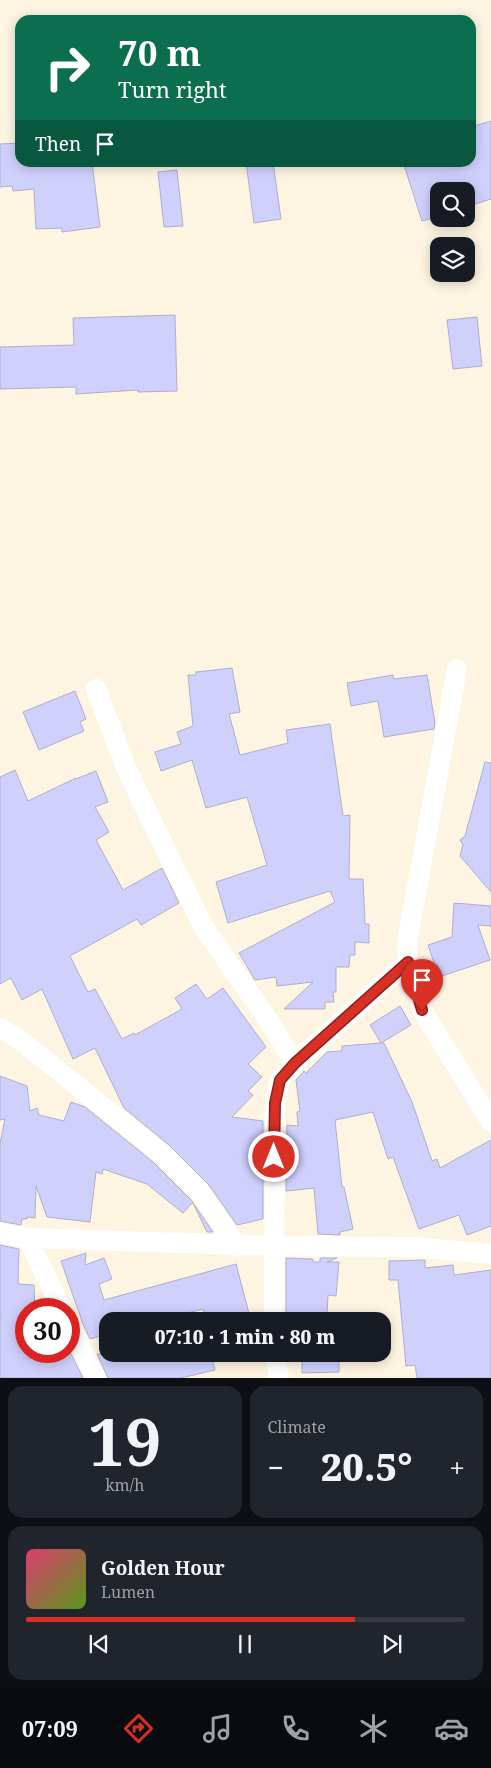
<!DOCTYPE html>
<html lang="en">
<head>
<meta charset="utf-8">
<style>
  :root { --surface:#171b24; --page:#20242c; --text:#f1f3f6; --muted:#9ea1a6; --line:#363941; --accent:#d93025 }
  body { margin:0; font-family:"Noto Serif",serif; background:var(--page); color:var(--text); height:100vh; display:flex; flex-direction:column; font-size:19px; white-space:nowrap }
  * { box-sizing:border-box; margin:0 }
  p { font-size:16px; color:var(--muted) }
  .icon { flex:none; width:28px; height:28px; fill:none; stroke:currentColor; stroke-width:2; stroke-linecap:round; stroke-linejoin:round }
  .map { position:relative; height:1378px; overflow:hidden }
  .drawer { display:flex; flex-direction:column; gap:8px; padding:8px; background:#0d0f14; flex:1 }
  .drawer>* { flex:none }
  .hud { position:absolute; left:15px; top:15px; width:461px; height:152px; border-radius:15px; box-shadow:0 2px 12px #0003; background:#0b6e4f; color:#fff; overflow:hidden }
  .controls { position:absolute; left:430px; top:182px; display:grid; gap:10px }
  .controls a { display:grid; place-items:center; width:45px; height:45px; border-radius:10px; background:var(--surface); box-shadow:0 2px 12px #0003; font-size:25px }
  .speed { position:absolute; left:15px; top:1298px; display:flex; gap:10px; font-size:25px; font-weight:700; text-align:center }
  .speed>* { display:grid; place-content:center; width:65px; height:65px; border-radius:50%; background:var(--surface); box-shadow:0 2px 12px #0003; line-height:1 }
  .speed .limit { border:8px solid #d22; background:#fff; color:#111 }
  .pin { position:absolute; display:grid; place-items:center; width:42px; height:42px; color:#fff; margin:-51px -21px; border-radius:50% 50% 50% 0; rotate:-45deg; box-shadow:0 0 5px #0007 }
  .pin .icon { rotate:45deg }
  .me { position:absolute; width:55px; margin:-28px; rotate:0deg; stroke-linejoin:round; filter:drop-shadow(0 0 4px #0008) }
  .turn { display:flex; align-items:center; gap:18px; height:105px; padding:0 20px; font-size:22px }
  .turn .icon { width:65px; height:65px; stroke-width:2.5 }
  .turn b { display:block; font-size:35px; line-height:42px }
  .then { display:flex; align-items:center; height:48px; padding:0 20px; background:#0003; gap:10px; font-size:19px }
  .big { font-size:38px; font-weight:800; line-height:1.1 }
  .drawer .widget { flex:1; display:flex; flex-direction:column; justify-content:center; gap:8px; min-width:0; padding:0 18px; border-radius:15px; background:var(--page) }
  .drawer .dial { align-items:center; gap:0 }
  .dial b { font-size:65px; line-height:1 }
  .song { display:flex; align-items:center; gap:15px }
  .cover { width:60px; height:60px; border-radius:8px; background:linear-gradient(135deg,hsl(340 70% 55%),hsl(90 70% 35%)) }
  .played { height:5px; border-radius:2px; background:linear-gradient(90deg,var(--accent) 75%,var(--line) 75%) }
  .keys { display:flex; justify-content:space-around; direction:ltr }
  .heat { display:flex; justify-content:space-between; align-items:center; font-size:28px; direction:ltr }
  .drawer .tiles { flex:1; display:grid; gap:8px; grid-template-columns:1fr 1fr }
  .widget:last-child { grid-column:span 2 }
  .trip { position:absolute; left:99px; top:1312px; width:292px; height:50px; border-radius:15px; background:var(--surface); box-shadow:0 2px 12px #0003; font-weight:800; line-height:50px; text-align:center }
  .tabs { display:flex; height:80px; justify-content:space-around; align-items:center; background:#090b0e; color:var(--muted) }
  .tabs .icon { width:35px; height:35px }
  .tabs .current { color:var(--accent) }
  .tabs b { font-size:22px; color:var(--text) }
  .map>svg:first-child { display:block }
</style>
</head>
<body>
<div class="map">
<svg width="491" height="1378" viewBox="0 0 491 1378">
  <rect width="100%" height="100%" fill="#fef4e2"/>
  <g fill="#cfd0fc" stroke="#aeafcd">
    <path d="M 491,121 L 491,199 L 466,207 L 466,191 L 439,191 L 439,216 L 422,221 L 403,162 L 471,162 L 471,127 Z"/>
    <path d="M 20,143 L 20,162 L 92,162 L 100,227 L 62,232 L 62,228 L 36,229 L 34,189 L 13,191 L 12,186 L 0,187 L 0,144 Z"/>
    <path d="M 246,162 L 273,162 L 281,219 L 254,223 Z"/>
    <path d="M 177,170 L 183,226 L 164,227 L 158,172 Z"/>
    <path d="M 175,315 L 177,391 L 138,392 L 138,390 L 76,394 L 76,387 L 0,389 L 0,347 L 74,345 L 73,318 Z"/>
    <path d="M 477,317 L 482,366 L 453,369 L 447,320 Z"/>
    <path d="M 232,668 L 240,712 L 229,714 L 240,755 L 288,743 L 286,730 L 330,724 L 343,816 L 350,815 L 349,879 L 363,879 L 365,924 L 369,924 L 369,943 L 355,942 L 355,955 L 350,955 L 349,967 L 336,967 L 336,992 L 333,992 L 334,1002 L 325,1002 L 325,1009 L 284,1009 L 313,982 L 277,986 L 276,977 L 255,980 L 239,953 L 335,902 L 330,891 L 228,923 L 216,882 L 267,865 L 247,797 L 206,808 L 192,760 L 161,771 L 155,752 L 181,744 L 177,732 L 193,726 L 188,675 L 196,675 L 196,672 Z"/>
    <path d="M 393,675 L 394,679 L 427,675 L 435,723 L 434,729 L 384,737 L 378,701 L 351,706 L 347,683 Z"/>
    <path d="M 75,691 L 86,719 L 80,722 L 84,731 L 39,750 L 23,712 Z"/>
    <path d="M 485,762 L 491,763 L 491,892 L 460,856 L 463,845 L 460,840 L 465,836 Z"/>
    <path d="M 15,770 L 28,801 L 76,778 L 76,779 L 96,771 L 108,802 L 95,807 L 109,832 L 96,840 L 123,890 L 162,868 L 179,903 L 141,925 L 137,919 L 70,956 L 88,992 L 95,989 L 122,1039 L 134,1033 L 135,1035 L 182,1009 L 175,998 L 196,984 L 207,999 L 223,988 L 266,1047 L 248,1064 L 262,1077 L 248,1091 L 253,1095 L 232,1117 L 263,1121 L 263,1219 L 237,1225 L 209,1185 L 169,1145 L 124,1108 L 95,1048 L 73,1059 L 42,989 L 22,1000 L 11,978 L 0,984 L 0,777 Z"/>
    <path d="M 454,903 L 491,906 L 491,926 L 478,925 L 490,960 L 439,977 L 428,945 L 452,937 Z"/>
    <path d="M 400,1006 L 411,1025 L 381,1043 L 384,1043 L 412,1102 L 432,1161 L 437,1159 L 440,1168 L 491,1140 L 491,1226 L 467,1235 L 459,1215 L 419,1229 L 393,1157 L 388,1159 L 373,1112 L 335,1120 L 342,1187 L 344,1187 L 353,1229 L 340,1232 L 340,1235 L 318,1234 L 314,1188 L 286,1191 L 287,1125 L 298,1126 L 297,1112 L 300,1111 L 296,1080 L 304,1071 L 307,1074 L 307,1072 L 327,1052 L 342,1051 L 342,1046 L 381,1043 L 370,1025 Z"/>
    <path d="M 0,1076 L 27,1086 L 30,1111 L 37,1108 L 39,1115 L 64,1121 L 71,1102 L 85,1107 L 153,1162 L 193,1202 L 183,1213 L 147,1184 L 103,1169 L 102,1174 L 96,1172 L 90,1222 L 47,1217 L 36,1186 L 35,1218 L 27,1217 L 27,1219 L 22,1219 L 21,1225 L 0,1221 L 0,1144 L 5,1119 L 0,1120 Z"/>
    <path d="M 193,1203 L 213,1232 L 207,1232 Z"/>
    <path d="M 0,1245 L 19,1249 L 18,1284 L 34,1285 L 35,1309 L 26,1309 L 26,1351 L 47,1351 L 48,1354 L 71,1354 L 83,1378 L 0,1378 Z"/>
    <path d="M 86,1253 L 85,1265 L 104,1258 L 112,1279 L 99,1284 L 104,1300 L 236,1264 L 250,1317 L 234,1321 L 207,1321 L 203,1309 L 157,1321 L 108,1321 L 108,1334 L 90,1339 L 83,1324 L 61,1261 Z"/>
    <path d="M 286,1258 L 313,1259 L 313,1262 L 320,1262 L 320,1258 L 337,1258 L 327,1262 L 339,1262 L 336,1296 L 328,1295 L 327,1315 L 286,1314 Z"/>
    <path d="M 425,1260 L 425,1268 L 453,1265 L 454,1275 L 491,1270 L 491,1378 L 417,1378 L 415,1365 L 406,1366 L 398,1280 L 389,1280 L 389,1261 Z"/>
    <path d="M 97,1354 L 211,1354 L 215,1370 L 181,1378 L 108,1378 Z"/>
    <path d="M 302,1354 L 339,1354 L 339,1372 L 302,1373 Z"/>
  </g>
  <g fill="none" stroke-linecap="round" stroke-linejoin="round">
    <g stroke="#fff" stroke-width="20">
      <path d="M 457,669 L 407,942 L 408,962 L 422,1010 L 491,1122"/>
      <path d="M 96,689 L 127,770 L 203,926 L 268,1020 L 295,1063"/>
      <path d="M 0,1028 L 20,1040 L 161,1153 L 201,1193 L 237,1246"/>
      <path d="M 0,1233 L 27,1238 L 274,1246 L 414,1247 L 491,1254"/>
      <path d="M 27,1238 L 62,1309"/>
      <path d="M 274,1321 L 275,1103 L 280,1080 L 295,1063 L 408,962"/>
      <path d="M 69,1323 L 96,1378"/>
      <path d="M 276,1354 L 279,1378"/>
    </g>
  </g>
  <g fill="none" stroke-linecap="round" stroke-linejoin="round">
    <g stroke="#8d1f18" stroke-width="12">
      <path id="route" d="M 274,1157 L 275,1103 L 280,1080 L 295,1063 L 408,962 L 422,1010"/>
    </g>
    <use href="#route" stroke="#d93025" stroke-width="9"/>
  </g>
</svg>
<div class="controls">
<a><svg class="icon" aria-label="search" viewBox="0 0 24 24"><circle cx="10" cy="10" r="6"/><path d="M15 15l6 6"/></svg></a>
<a><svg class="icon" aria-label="layers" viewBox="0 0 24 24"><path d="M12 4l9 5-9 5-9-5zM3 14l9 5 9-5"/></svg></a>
</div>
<div class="speed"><div class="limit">30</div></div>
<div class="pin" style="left:422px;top:1010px;background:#d93025"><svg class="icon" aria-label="arrive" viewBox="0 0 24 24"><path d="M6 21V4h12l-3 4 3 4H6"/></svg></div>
<svg class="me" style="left:274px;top:1157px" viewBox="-20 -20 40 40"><circle r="17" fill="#d93025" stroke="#fff" stroke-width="3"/><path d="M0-11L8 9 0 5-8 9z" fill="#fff"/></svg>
<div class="trip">07:10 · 1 min · 80 m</div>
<div class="hud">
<div class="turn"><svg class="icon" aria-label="right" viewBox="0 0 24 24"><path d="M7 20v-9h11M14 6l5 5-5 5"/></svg><div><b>70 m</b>Turn right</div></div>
<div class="then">Then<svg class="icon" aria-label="arrive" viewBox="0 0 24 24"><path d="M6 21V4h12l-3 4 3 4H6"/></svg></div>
</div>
</div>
<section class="drawer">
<div class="tiles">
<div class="widget dial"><b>19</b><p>km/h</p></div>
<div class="widget"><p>Climate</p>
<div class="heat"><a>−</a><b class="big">20.5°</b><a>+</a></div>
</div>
<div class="widget">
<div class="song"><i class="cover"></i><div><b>Golden Hour</b><p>Lumen</p></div></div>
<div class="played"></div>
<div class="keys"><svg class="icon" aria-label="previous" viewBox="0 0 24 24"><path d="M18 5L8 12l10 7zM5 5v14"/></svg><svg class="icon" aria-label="pause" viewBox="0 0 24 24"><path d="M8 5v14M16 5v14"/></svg><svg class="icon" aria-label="next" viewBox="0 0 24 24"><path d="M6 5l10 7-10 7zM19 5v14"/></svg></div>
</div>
</div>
</section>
<nav class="tabs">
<b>07:09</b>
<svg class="icon current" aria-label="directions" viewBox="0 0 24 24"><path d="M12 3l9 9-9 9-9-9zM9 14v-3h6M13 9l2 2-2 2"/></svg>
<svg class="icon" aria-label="music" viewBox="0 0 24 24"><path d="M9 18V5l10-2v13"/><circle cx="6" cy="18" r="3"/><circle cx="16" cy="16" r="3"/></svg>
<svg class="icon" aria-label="phone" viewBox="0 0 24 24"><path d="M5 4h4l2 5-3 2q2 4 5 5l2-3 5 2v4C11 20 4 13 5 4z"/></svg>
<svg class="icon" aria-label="climate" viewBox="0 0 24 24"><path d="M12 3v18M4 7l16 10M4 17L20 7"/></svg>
<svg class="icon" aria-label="car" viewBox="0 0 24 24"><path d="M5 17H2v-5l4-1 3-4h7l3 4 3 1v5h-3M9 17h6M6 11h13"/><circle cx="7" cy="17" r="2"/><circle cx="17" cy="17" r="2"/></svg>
</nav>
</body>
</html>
